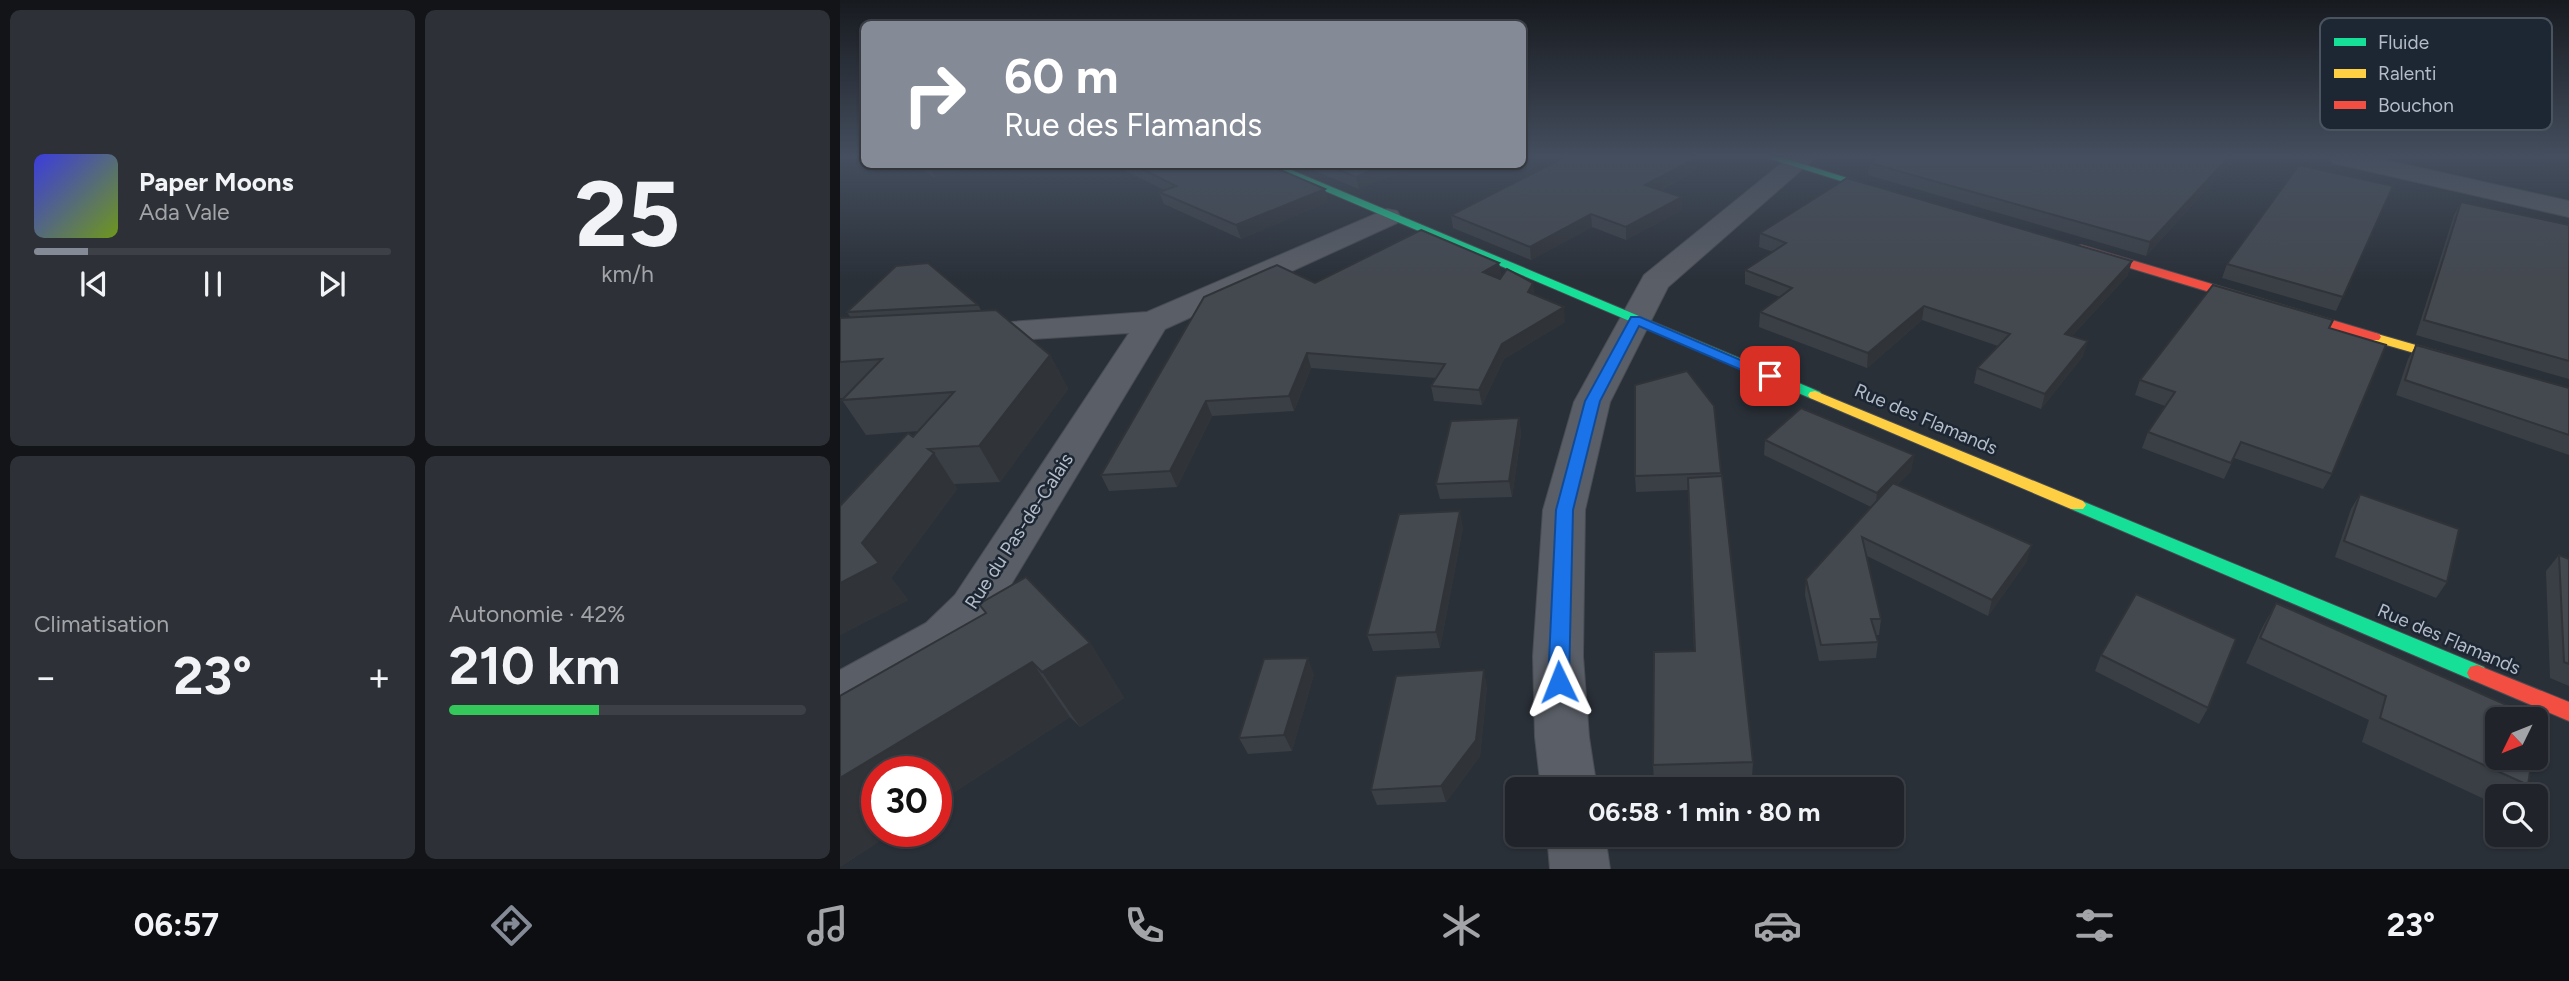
<!DOCTYPE html>
<html lang="fr">
<head>
<meta charset="utf-8">
<style>
  :root { --surface:#20242a; --page:#2d3036; --text:#f1f3f6; --muted:#a2a4a8; --line:#3d4147; --accent:#848b96 }
  body { margin:0; font-family:Figtree,sans-serif; background:var(--page); color:var(--text); height:100vh; display:flex; flex-direction:column; font-size:26px; white-space:nowrap }
  * { box-sizing:border-box; margin:0 }
  p { font-size:23px; color:var(--muted) }
  .icon { flex:none; width:38px; height:38px; fill:none; stroke:currentColor; stroke-width:2; stroke-linecap:round; stroke-linejoin:round }
  .map { position:relative; flex:1; overflow:hidden }
  .side { display:flex; flex-direction:column; gap:10px; padding:10px; background:#121417; width:840px }
  .side>* { flex:none }
  .guide { position:absolute; left:21px; top:21px; width:665px; height:147px; border-radius:10px; box-shadow:0 2px 5px #0004,0 0 0 2px var(--line); background:#848b96; color:#fff; overflow:hidden }
  .needle { width:46px; rotate:227deg }
  .buttons { position:absolute; left:1645px; top:707px; display:grid; gap:14px }
  .buttons a { display:grid; place-items:center; width:63px; height:63px; border-radius:10px; background:var(--surface); box-shadow:0 2px 5px #0004,0 0 0 2px var(--line); font-size:35px }
  .speed { position:absolute; left:21px; top:756px; display:flex; gap:14px; font-size:35px; font-weight:700; text-align:center }
  .speed>* { display:grid; place-content:center; width:91px; height:91px; border-radius:50%; background:var(--surface); box-shadow:0 2px 5px #0004,0 0 0 2px var(--line); line-height:1 }
  .speed .limit { border:10px solid #d22; background:#fff; color:#111 }
  .pin { position:absolute; display:grid; place-items:center; width:60px; height:60px; color:#fff; margin:-30px; border-radius:14px; box-shadow:0 4px 10px #0006 }
  .me { position:absolute; width:77px; margin:-38px; rotate:358deg; stroke-linejoin:round; filter:drop-shadow(0 0 5px #0008) }
  .turn { display:flex; align-items:center; gap:24px; height:147px; padding:0 28px; font-size:32px }
  .turn .icon { width:91px; height:91px; stroke-width:2.5 }
  .turn b { display:block; font-size:49px; line-height:60px }
  .big { font-size:52px; font-weight:700; line-height:1.1 }
  .side .card { flex:1; display:flex; flex-direction:column; justify-content:center; gap:10px; min-width:0; padding:0 24px; border-radius:10px; background:var(--page) }
  .side .dial { align-items:center; gap:0 }
  .dial b { font-size:91px; line-height:1 }
  .song { display:flex; align-items:center; gap:21px }
  .cover { width:84px; height:84px; border-radius:10px; background:linear-gradient(135deg,hsl(240 70% 55%),hsl(80 70% 35%)) }
  .played { height:7px; border-radius:4px; background:linear-gradient(90deg,var(--accent) 15%,var(--line) 15%) }
  .keys { display:flex; justify-content:space-around; direction:ltr }
  .heat { display:flex; justify-content:space-between; align-items:center; font-size:38px; direction:ltr }
  .charge { height:10px; border-radius:5px; background:linear-gradient(90deg,#34c759 42%,var(--line) 0) }
  .side .tiles { flex:1; display:grid; gap:10px; grid-template-columns:repeat(2,1fr) }
  .trip { position:absolute; left:665px; top:777px; width:399px; height:70px; border-radius:10px; background:var(--surface); box-shadow:0 2px 5px #0004,0 0 0 2px var(--line); font-weight:700; line-height:70px; text-align:center }
  .tabs { display:flex; height:112px; justify-content:space-around; align-items:center; background:#0d0e11; color:var(--muted) }
  .tabs .icon { width:49px; height:49px }
  .tabs .on { color:var(--accent) }
  .tabs b { font-size:32px; color:var(--text) }
  main { display:flex; flex:1; min-height:0 }
  .map>svg:first-child { display:block }
</style>
</head>
<body>
<main>
<section class="side">
<div class="tiles">
<div class="card">
<div class="song"><i class="cover"></i><div><b>Paper Moons</b><p>Ada Vale</p></div></div>
<div class="played"></div>
<div class="keys"><svg class="icon" aria-label="previous" viewBox="0 0 24 24"><path d="M18 5L8 12l10 7zM5 5v14"/></svg><svg class="icon" aria-label="pause" viewBox="0 0 24 24"><path d="M8 5v14M16 5v14"/></svg><svg class="icon" aria-label="next" viewBox="0 0 24 24"><path d="M6 5l10 7-10 7zM19 5v14"/></svg></div>
</div>
<div class="card dial"><b>25</b><p>km/h</p></div>
<div class="card"><p>Climatisation</p>
<div class="heat"><a>−</a><b class="big">23°</b><a>+</a></div>
</div>
<div class="card"><p>Autonomie · 42%</p><b class="big">210 km</b><div class="charge"></div></div>
</div>
</section>
<div class="map">
<svg width="1729" height="869" viewBox="0 0 1729 869">
  <rect width="100%" height="100%" fill="#2a3038"/>
  <g fill="none" stroke-linecap="round" stroke-linejoin="round">
    <g stroke="#484c53" stroke-width="2">
      <g id="street">
        <path d="M 948,158 L 975,158 L 828,287 L 770,402 L 745,510 L 743,656 L 749,737 L 757,789 L 701,789 L 695,737 L 693,656 L 703,510 L 734,402 L 804,275 Z"/>
        <path d="M 1490,158 L 1536,158 L 1729,201 L 1729,217 L 1502,165 L 1493,163 Z"/>
        <path d="M 547,209 L 557,211 L 561,217 L 557,223 L 325,329 L 149,621 L 120,651 L 18,710 L 0,717 L 0,670 L 86,623 L 115,595 L 289,333 L 127,343 L 115,340 L 110,333 L 115,326 L 307,312 Z"/>
        <path d="M 707,835 L 765,835 L 770,869 L 710,869 Z"/>
      </g>
    </g>
    <g stroke="#484c53" stroke-width="2">
      <g id="fast">
        <path d="M 928,158 L 944,158 L 1058,194 L 1049,196 Z"/>
        <path d="M 422,164 L 437,164 L 980,392 L 982,395 L 975,399 L 970,398 Z"/>
        <path d="M 1237,499 L 1644,667 L 1647,673 L 1644,679 L 1637,681 L 1630,679 L 1231,509 L 1228,505 L 1231,501 Z"/>
      </g>
    </g>
    <g stroke="#484c53" stroke-width="2">
      <g id="slow">
        <path d="M 1534,333 L 1628,360 L 1630,363 L 1623,367 L 1529,340 L 1527,337 L 1529,334 Z"/>
        <path d="M 975,391 L 1243,501 L 1246,505 L 1243,509 L 1231,509 L 970,398 L 968,395 L 970,392 Z"/>
      </g>
    </g>
    <g stroke="#484c53" stroke-width="2">
      <g id="jam">
        <path d="M 1241,245 L 1539,334 L 1541,337 L 1539,340 L 1529,340 L 1237,252 L 1237,246 Z"/>
        <path d="M 1637,665 L 1729,702 L 1729,721 L 1630,679 L 1627,673 L 1630,667 Z"/>
      </g>
    </g>
    <use href="#street" fill="#5a5e66" fill-rule="evenodd"/>
    <use href="#fast" fill="#16e098" fill-rule="evenodd"/>
    <use href="#slow" fill="#ffcf43" fill-rule="evenodd"/>
    <use href="#jam" fill="#f24e42" fill-rule="evenodd"/>
  </g>
  <g fill="#3a3f45">
    <path d="M 1037,158 L 1395,158 L 1306,256 L 1028,175 L 1030,163 Z"/>
    <path d="M 75,164 L 139,164 L 95,178 Z"/>
    <path d="M 272,164 L 426,164 L 488,202 L 401,239 L 324,204 L 319,192 L 324,190 Z"/>
    <path d="M 458,164 L 578,164 L 519,189 Z"/>
    <path d="M 858,169 L 821,190 L 842,210 L 786,240 L 752,227 L 691,260 L 613,228 L 611,215 Z"/>
    <path d="M 1553,186 L 1496,311 L 1382,278 L 1387,264 Z"/>
    <path d="M 1621,202 L 1729,225 L 1729,379 L 1576,335 L 1614,215 Z"/>
    <path d="M 920,233 L 1288,275 L 1232,336 L 1243,356 L 1201,409 L 1134,383 L 1137,368 L 1158,346 L 1082,320 L 1027,368 L 919,327 L 920,312 L 940,297 L 905,284 L 905,270 L 933,252 L 919,247 Z"/>
    <path d="M 659,263 L 661,277 L 658,278 L 694,294 L 725,322 L 664,359 L 642,405 L 594,401 L 591,386 L 596,378 L 471,368 L 454,411 L 372,416 L 337,487 L 269,491 L 261,475 L 475,283 Z"/>
    <path d="M 138,305 L 141,310 L 210,355 L 228,389 L 160,482 L 114,484 L 117,489 L 51,578 L 68,600 L 0,635 L 73,437 L 79,431 L 26,435 L 2,400 L 4,398 L 0,398 L 0,318 L 11,318 L 7,312 Z"/>
    <path d="M 1489,328 L 1492,474 L 1483,489 L 1394,458 L 1384,479 L 1302,448 L 1308,432 L 1325,406 L 1295,395 L 1300,380 Z"/>
    <path d="M 1576,345 L 1729,388 L 1729,455 L 1556,395 L 1568,359 Z"/>
    <path d="M 679,418 L 681,434 L 672,497 L 600,499 L 596,484 Z"/>
    <path d="M 925,440 L 1074,455 L 1071,471 L 1057,485 L 1187,561 L 1148,616 L 1027,556 L 1041,619 L 1039,635 L 1036,635 L 1038,642 L 1036,658 L 979,661 L 965,595 L 966,579 L 1031,507 L 924,455 Z"/>
    <path d="M 881,473 L 913,762 L 912,777 L 814,781 L 813,765 L 854,651 L 848,490 L 796,492 L 795,476 Z"/>
    <path d="M 1520,494 L 1607,582 L 1596,598 L 1495,557 L 1511,509 Z"/>
    <path d="M 623,527 L 600,648 L 533,651 L 527,635 Z"/>
    <path d="M 1719,555 L 1729,559 L 1729,686 L 1710,678 L 1706,571 Z"/>
    <path d="M 1436,603 L 1688,785 L 1677,796 L 1657,796 L 1657,805 L 1522,742 L 1529,720 L 1406,663 L 1422,628 Z"/>
    <path d="M 139,604 L 250,643 L 284,698 L 240,727 L 230,717 L 96,804 L 96,772 L 37,831 L 55,831 L 0,867 L 146,614 Z"/>
    <path d="M 1261,655 L 1368,708 L 1359,724 L 1255,671 Z"/>
    <path d="M 474,674 L 452,751 L 408,754 L 399,738 Z"/>
    <path d="M 647,686 L 640,756 L 606,802 L 537,805 L 531,790 Z"/>
  </g>
  <g fill="#303338">
    <path d="M 856,158 L 858,158 L 858,169 L 806,197 L 805,185 Z"/>
    <path d="M 1388,158 L 1395,158 L 1306,256 L 1310,242 Z"/>
    <path d="M 91,164 L 139,164 L 95,178 L 89,165 Z"/>
    <path d="M 546,164 L 578,164 L 519,189 L 516,177 Z"/>
    <path d="M 485,189 L 488,202 L 401,239 L 396,225 Z"/>
    <path d="M 842,197 L 842,210 L 786,240 L 786,227 Z"/>
    <path d="M 751,214 L 752,227 L 691,260 L 690,247 Z"/>
    <path d="M 1292,261 L 1288,275 L 1221,348 L 1225,334 Z"/>
    <path d="M 659,263 L 661,277 L 645,286 L 643,272 Z"/>
    <path d="M 693,283 L 695,297 L 688,292 Z"/>
    <path d="M 1084,306 L 1082,320 L 1027,368 L 1028,353 Z"/>
    <path d="M 724,307 L 725,322 L 664,359 L 642,405 L 639,390 L 662,344 Z"/>
    <path d="M 1248,341 L 1243,356 L 1201,409 L 1205,394 Z"/>
    <path d="M 467,353 L 471,368 L 454,411 L 449,396 Z"/>
    <path d="M 210,355 L 228,389 L 160,482 L 139,446 Z"/>
    <path d="M 366,401 L 372,416 L 337,487 L 330,471 Z"/>
    <path d="M 679,418 L 681,434 L 672,497 L 669,481 Z"/>
    <path d="M 94,453 L 117,489 L 51,578 L 68,600 L 0,635 L 0,583 L 22,543 Z"/>
    <path d="M 1074,455 L 1071,471 L 1035,509 L 1037,493 Z"/>
    <path d="M 620,511 L 623,527 L 600,648 L 596,632 Z"/>
    <path d="M 1192,545 L 1187,561 L 1148,616 L 1152,600 Z"/>
    <path d="M 250,643 L 284,698 L 240,727 L 202,672 Z"/>
    <path d="M 468,658 L 474,674 L 452,751 L 444,735 Z"/>
    <path d="M 192,662 L 230,717 L 96,804 L 96,772 L 37,772 L 37,831 L 55,831 L 0,867 L 0,778 Z"/>
    <path d="M 644,670 L 647,686 L 640,756 L 606,802 L 601,786 Z"/>
  </g>
  <g fill="#444950" stroke="#303338" stroke-width="2">
    <path d="M 723,158 L 856,158 L 805,185 L 842,197 L 786,227 L 751,214 L 690,247 L 611,215 Z"/>
    <path d="M 1037,158 L 1388,158 L 1310,242 L 1030,163 Z"/>
    <path d="M 292,164 L 426,164 L 485,189 L 396,225 L 319,192 L 336,186 Z"/>
    <path d="M 485,164 L 546,164 L 516,177 Z"/>
    <path d="M 1459,165 L 1553,186 L 1503,297 L 1387,264 Z"/>
    <path d="M 1007,178 L 1292,261 L 1225,334 L 1248,341 L 1205,394 L 1137,368 L 1170,334 L 1084,306 L 1028,353 L 920,312 L 952,288 L 905,270 L 946,243 L 920,233 Z"/>
    <path d="M 1621,202 L 1729,225 L 1729,361 L 1584,320 Z"/>
    <path d="M 581,230 L 659,263 L 643,272 L 660,279 L 667,269 L 693,283 L 688,292 L 724,307 L 662,344 L 639,390 L 591,386 L 605,364 L 467,353 L 449,396 L 366,401 L 330,471 L 261,475 L 364,297 L 437,265 L 475,283 Z"/>
    <path d="M 88,263 L 138,305 L 7,312 L 56,266 Z"/>
    <path d="M 1373,285 L 1493,320 L 1489,328 L 1546,345 L 1492,474 L 1401,442 L 1391,463 L 1308,432 L 1335,392 L 1300,380 Z"/>
    <path d="M 156,310 L 210,355 L 139,446 L 88,449 L 94,453 L 22,543 L 39,563 L 0,583 L 0,506 L 68,433 L 73,437 L 114,392 L 2,400 L 42,359 L 0,362 L 0,318 Z"/>
    <path d="M 1576,345 L 1729,388 L 1729,435 L 1565,380 Z"/>
    <path d="M 847,371 L 874,406 L 881,473 L 795,476 L 795,385 Z"/>
    <path d="M 961,408 L 1074,455 L 1037,493 L 925,440 Z"/>
    <path d="M 679,418 L 669,481 L 596,484 L 611,421 Z"/>
    <path d="M 882,476 L 913,762 L 813,765 L 814,652 L 855,651 L 848,478 Z"/>
    <path d="M 1053,483 L 1192,545 L 1152,600 L 1022,537 L 1041,619 L 1031,619 L 1038,642 L 981,645 L 966,579 Z"/>
    <path d="M 1520,494 L 1619,529 L 1607,582 L 1504,541 Z"/>
    <path d="M 620,511 L 596,632 L 527,635 L 559,514 Z"/>
    <path d="M 1719,555 L 1729,559 L 1729,664 L 1724,662 Z"/>
    <path d="M 186,577 L 250,643 L 202,672 L 192,662 L 0,778 L 0,696 L 146,613 L 139,604 Z"/>
    <path d="M 1296,594 L 1396,639 L 1368,708 L 1261,655 Z"/>
    <path d="M 1436,603 L 1696,718 L 1696,723 L 1696,719 L 1657,719 L 1657,758 L 1692,758 L 1688,785 L 1540,718 L 1546,696 L 1420,638 Z"/>
    <path d="M 468,658 L 444,735 L 399,738 L 424,659 Z"/>
    <path d="M 644,670 L 636,740 L 601,786 L 531,790 L 556,676 Z"/>
  </g>
  <linearGradient id="sky" x2="0" y2="1"><stop stop-color="#171a1f"/><stop offset="0.56" stop-color="#444e5e"/><stop offset="1" stop-color="#444e5e" stop-opacity="0"/></linearGradient>
  <rect width="1729" height="280" fill="url(#sky)"/>
  <path fill="#1a73e8" stroke="#114b97" stroke-width="2" d="M 791,317 L 800,317 L 938,376 L 936,380 L 925,380 L 799,326 L 760,401 L 733,510 L 729,682 L 726,689 L 719,691 L 711,689 L 708,682 L 716,510 L 745,401 Z"/>
  <g text-anchor="middle" dominant-baseline="central" stroke-width="5" stroke-linejoin="round" paint-order="stroke">
    <g font-size="19" fill="#b4bcc9" stroke="#1d2633">
      <text transform="translate(1086 419) rotate(23)">Rue des Flamands</text>
      <text transform="translate(179 531) rotate(-57)">Rue du Pas-de-Calais</text>
      <text transform="translate(1609 639) rotate(23)">Rue des Flamands</text>
    </g>
  </g>
  <rect x="1480" y="18" width="232" height="112" rx="10" fill="#1d2633" stroke="#4a5360" stroke-width="2"/>
  <rect x="1494" y="38" width="32" height="8" fill="#16e098"/>
  <rect x="1494" y="69" width="32" height="9" fill="#ffcf43"/>
  <rect x="1494" y="101" width="32" height="8" fill="#f24e42"/>
  <g font-size="19" fill="#b4bcc9">
    <text x="1538" y="49">Fluide</text>
    <text x="1538" y="80">Ralenti</text>
    <text x="1538" y="112">Bouchon</text>
  </g>
</svg>
<div class="buttons">
<a><svg class="needle" viewBox="-14 -14 28 28"><path d="M0-13l5 13h-10z" fill="#e53935"/><path d="M0 13l5-13h-10z" fill="#a2a4a8"/></svg></a>
<a><svg class="icon" aria-label="search" viewBox="0 0 24 24"><circle cx="10" cy="10" r="6"/><path d="M15 15l6 6"/></svg></a>
</div>
<div class="speed"><div class="limit">30</div></div>
<div class="pin" style="left:930px;top:376px;background:#d93025"><svg class="icon" aria-label="arrive" viewBox="0 0 24 24"><path d="M6 21V4h12l-3 4 3 4H6"/></svg></div>
<svg class="me" style="left:719px;top:682px" viewBox="-20 -20 40 40"><path d="M0-17L14 15 0 8-14 15z" fill="#1a73e8" stroke="#fff" stroke-width="4"/></svg>
<div class="trip">06:58 · 1 min · 80 m</div>
<div class="guide">
<div class="turn"><svg class="icon" aria-label="right" viewBox="0 0 24 24"><path d="M7 20v-9h11M14 6l5 5-5 5"/></svg><div><b>60 m</b>Rue des Flamands</div></div>
</div>
</div>
</main>
<nav class="tabs">
<b>06:57</b>
<svg class="icon on" aria-label="directions" viewBox="0 0 24 24"><path d="M12 3l9 9-9 9-9-9zM9 14v-3h6M13 9l2 2-2 2"/></svg>
<svg class="icon" aria-label="music" viewBox="0 0 24 24"><path d="M9 18V5l10-2v13"/><circle cx="6" cy="18" r="3"/><circle cx="16" cy="16" r="3"/></svg>
<svg class="icon" aria-label="phone" viewBox="0 0 24 24"><path d="M5 4h4l2 5-3 2q2 4 5 5l2-3 5 2v4C11 20 4 13 5 4z"/></svg>
<svg class="icon" aria-label="climate" viewBox="0 0 24 24"><path d="M12 3v18M4 7l16 10M4 17L20 7"/></svg>
<svg class="icon" aria-label="car" viewBox="0 0 24 24"><path d="M5 17H2v-5l4-1 3-4h7l3 4 3 1v5h-3M9 17h6M6 11h13"/><circle cx="7" cy="17" r="2"/><circle cx="17" cy="17" r="2"/></svg>
<svg class="icon" aria-label="filters" viewBox="0 0 24 24"><path d="M4 7h16M4 17h16"/><circle cx="9" cy="7" r="2"/><circle cx="15" cy="17" r="2"/></svg>
<b>23°</b>
</nav>
</body>
</html>
